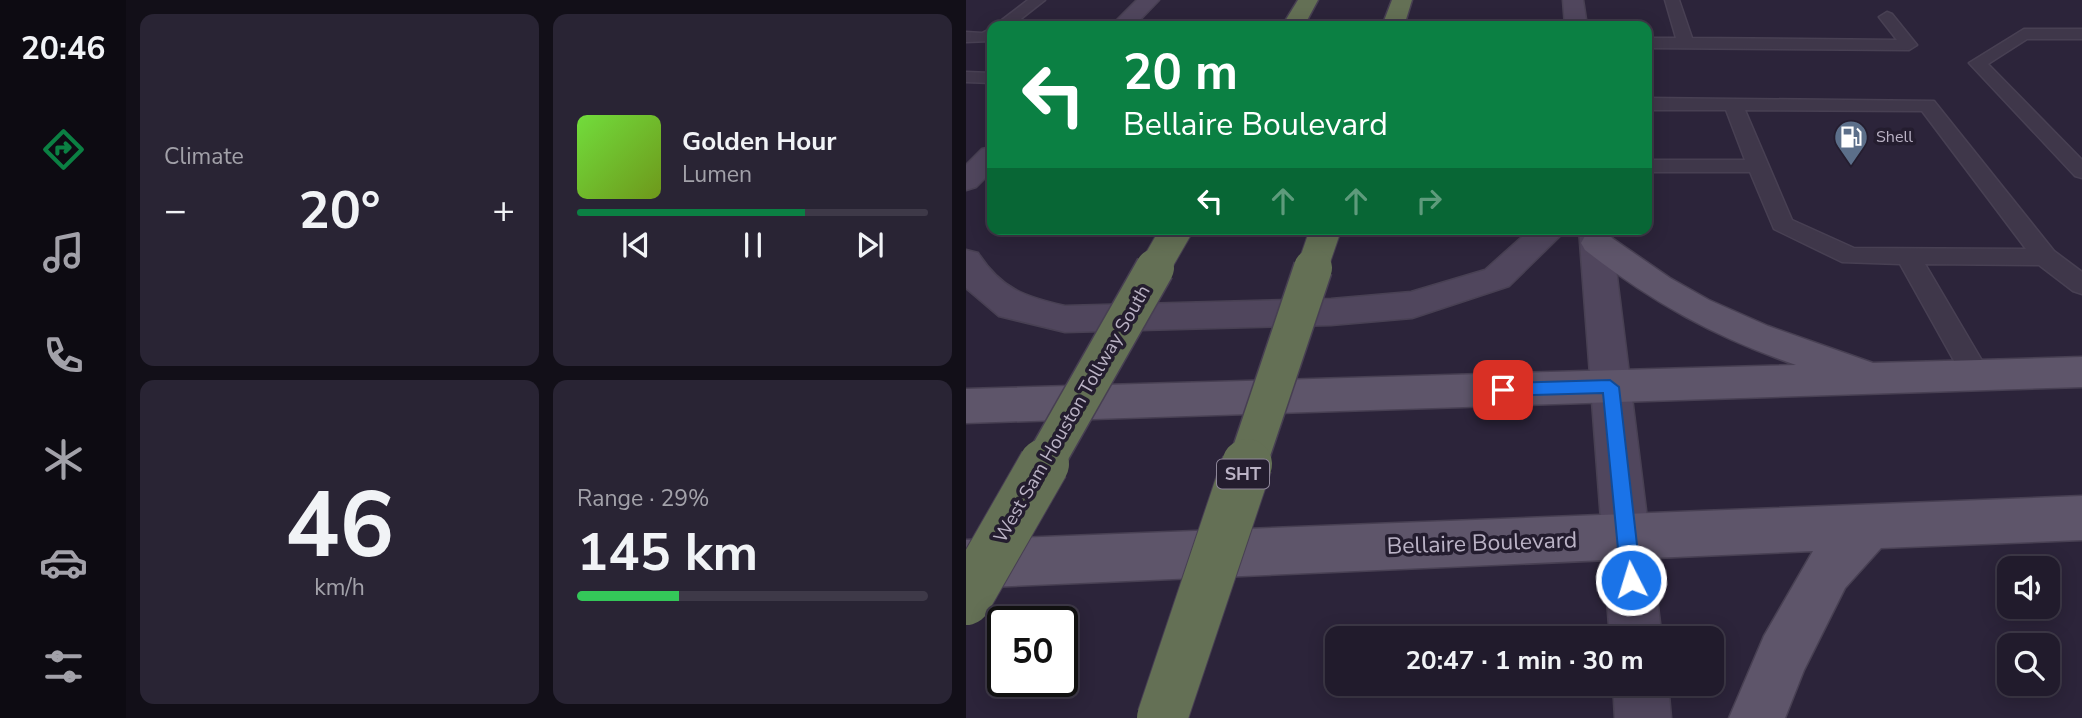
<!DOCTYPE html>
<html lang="en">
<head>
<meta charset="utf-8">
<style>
  :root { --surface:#211b2c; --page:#292434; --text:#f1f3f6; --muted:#a2a1a9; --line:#3e3948; --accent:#0b8043 }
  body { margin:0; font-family:"Nunito Sans",sans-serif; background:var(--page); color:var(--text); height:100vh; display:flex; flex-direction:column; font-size:26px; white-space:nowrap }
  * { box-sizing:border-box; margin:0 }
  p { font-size:23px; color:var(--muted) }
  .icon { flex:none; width:38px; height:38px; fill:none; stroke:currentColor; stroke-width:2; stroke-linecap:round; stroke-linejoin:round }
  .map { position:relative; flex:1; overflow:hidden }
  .panel { display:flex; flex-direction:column; gap:14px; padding:14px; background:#120f18; width:840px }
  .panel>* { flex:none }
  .hud { position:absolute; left:21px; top:21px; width:665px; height:214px; border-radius:14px; box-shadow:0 4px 18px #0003,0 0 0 2px var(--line); background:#0b8043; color:#fff; overflow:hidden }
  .buttons { position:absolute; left:1031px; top:556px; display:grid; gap:14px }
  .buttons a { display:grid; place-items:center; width:63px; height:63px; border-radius:14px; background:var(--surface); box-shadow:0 4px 18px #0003,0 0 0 2px var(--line); font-size:35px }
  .speed { position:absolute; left:21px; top:606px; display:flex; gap:14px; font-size:35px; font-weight:700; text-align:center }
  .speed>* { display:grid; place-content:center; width:91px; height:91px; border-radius:50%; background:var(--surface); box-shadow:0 4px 18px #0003,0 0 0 2px var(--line); line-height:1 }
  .speed .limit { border:4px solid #111; border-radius:10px; background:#fff; color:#111 }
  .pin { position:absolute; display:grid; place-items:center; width:60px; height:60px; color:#fff; margin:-30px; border-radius:14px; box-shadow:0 4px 10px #0006 }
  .me { position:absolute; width:77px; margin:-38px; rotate:355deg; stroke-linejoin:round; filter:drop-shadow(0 0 5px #0008) }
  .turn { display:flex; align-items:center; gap:24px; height:147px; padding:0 21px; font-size:32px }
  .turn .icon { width:91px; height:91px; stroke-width:2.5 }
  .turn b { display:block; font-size:49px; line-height:60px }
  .lanes { display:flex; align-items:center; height:66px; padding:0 21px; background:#0003; justify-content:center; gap:35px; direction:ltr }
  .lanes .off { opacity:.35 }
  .big { font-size:52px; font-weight:700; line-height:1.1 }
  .panel .widget { flex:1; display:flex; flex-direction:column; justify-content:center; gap:10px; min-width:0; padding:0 24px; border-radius:14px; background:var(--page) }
  .panel .dial { align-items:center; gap:0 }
  .dial b { font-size:91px; line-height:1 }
  .song { display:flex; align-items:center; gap:21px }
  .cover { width:84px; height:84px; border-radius:10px; background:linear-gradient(135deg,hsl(100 70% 55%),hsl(80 70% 35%)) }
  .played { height:7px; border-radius:4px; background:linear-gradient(90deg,var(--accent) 65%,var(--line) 65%) }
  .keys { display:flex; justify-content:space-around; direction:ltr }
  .heat { display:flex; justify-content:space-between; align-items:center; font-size:38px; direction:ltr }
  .charge { height:10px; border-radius:5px; background:linear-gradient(90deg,#34c759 29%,var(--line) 0) }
  .panel .tiles { flex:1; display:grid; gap:14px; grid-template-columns:repeat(2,1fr) }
  .trip { position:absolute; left:359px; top:626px; width:399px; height:70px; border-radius:14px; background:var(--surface); box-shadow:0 4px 18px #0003,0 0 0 2px var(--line); font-weight:700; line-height:70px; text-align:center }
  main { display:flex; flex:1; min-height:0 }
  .dock { display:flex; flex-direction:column; width:126px; justify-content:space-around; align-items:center; background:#0d0b12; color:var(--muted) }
  .dock .icon { width:49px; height:49px }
  .dock .active { color:var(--accent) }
  .dock b { font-size:32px; color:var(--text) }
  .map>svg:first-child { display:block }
</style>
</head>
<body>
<main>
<nav class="dock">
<b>20:46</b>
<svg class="icon active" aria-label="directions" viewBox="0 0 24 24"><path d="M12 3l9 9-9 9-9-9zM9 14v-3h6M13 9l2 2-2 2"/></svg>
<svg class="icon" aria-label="music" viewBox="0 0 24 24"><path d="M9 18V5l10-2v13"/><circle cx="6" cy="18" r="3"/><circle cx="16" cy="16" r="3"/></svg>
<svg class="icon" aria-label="phone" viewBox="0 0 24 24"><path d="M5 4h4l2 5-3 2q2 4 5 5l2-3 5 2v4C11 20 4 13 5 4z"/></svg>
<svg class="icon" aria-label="climate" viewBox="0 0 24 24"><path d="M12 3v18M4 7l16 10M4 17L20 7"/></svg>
<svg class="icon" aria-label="car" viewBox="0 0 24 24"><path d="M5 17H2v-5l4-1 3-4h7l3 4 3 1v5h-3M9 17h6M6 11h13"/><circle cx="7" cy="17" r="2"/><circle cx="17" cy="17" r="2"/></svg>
<svg class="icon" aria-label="filters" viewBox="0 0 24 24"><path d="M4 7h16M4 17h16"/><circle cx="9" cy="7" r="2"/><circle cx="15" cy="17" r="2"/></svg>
</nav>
<section class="panel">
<div class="tiles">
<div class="widget"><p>Climate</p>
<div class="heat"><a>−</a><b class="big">20°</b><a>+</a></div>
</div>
<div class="widget">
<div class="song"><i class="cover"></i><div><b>Golden Hour</b><p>Lumen</p></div></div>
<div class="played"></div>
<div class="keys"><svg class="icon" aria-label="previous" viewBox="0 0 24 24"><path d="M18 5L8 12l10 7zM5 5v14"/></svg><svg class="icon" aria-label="pause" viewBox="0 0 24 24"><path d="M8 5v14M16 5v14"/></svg><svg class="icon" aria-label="next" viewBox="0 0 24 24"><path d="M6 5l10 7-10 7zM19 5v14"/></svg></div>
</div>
<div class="widget dial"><b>46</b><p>km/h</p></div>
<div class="widget"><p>Range · 29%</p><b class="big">145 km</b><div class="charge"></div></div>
</div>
</section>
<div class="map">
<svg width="1116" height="718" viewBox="0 0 1116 718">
  <rect width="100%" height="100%" fill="#2c243a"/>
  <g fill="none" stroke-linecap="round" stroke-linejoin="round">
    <g stroke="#484053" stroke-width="3">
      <g id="lane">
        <path d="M 62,0 L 79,0 L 46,26 L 28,26 Z"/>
        <path d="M 699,0 L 713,0 L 726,38 L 931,40 L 913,17 L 921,12 L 926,14 L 951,45 L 943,50 L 681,48 L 681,38 L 710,38 Z"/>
        <path d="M 26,28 L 25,41 L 0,42 L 0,32 L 16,33 Z"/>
        <path d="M 1058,29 L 1116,29 L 1116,39 L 1061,39 L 1022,64 L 1116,160 L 1116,178 L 1109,176 L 1003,63 Z"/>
        <path d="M 0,72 L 26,73 L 26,83 L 0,82 Z"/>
        <path d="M 681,98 L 968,101 L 1088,251 L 1116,272 L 1116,294 L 1107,291 L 1073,265 L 959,264 L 1025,376 L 1021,384 L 1011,387 L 1001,384 L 934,264 L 876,262 L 808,229 L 784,172 L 681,172 L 681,160 L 779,160 L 760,110 L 681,110 ZM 779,110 L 956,111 L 1060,249 L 888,248 L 826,220 Z"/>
      </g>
    </g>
    <g stroke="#484053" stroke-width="3">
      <g id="secondary">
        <path d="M 171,0 L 193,0 L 168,26 L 145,26 Z"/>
        <path d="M 597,0 L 617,0 L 621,26 L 599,26 Z"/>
        <path d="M 26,147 L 26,171 L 10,187 L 0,190 L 0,165 L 16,149 Z"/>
        <path d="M 565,229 L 601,229 L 543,286 L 446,318 L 365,325 L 99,332 L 33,316 L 0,288 L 0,250 L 12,253 C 35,289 59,297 99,306 L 365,299 L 445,292 L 519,270 Z"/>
        <path d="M 613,229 L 645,229 L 696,639 L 644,639 Z"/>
        <path d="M 647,684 L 702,684 L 705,718 L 649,718 Z"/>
      </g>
    </g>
    <g stroke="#484053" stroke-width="3">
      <g id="primary">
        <path d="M 631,232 L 643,236 L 704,278 L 743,300 L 802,326 L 907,363 L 1116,357 L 1116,387 L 0,423 L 0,389 L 830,365 C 749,337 687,303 619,250 L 615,243 L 619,236 Z"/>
        <path d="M 1116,496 L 1116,540 L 915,548 L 879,588 L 838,670 L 819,718 L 763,718 L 798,636 L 847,551 L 0,588 L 0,540 Z"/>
      </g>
    </g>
    <g stroke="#473f52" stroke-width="3">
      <g id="highway">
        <path d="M 332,0 L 352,0 L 338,26 L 316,26 Z"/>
        <path d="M 426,0 L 446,0 L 438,26 L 416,26 Z"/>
      </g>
    </g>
    <use href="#lane" fill="#3f374a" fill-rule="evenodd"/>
    <use href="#secondary" fill="#50465d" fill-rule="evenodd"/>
    <use href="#primary" fill="#5e556a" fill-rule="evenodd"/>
    <use href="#highway" fill="#647055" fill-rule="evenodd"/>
    <g stroke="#473f52" stroke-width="32" stroke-linecap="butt">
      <g id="highway-bridge-far2">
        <path d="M 188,269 L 211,229"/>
        <path d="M 346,269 L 359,231"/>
      </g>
    </g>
    <g stroke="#473f52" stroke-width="41" stroke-linecap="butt">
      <g id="highway-bridge-far1">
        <path d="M 77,465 L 189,268"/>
        <path d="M 281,465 L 347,268"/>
      </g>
    </g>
    <g stroke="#473f52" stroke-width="52" stroke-linecap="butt">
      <g id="highway-bridge">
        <path d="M 0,600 L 78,464"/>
        <path d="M 196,718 L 281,464"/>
      </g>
    </g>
    <use href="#highway-bridge-far2" stroke="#647055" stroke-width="30"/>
    <use href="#highway-bridge-far1" stroke="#647055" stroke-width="38"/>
    <use href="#highway-bridge" stroke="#647055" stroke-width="50"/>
  </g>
  <path fill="#1a73e8" stroke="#114b97" stroke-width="2" d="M 644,380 L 653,387 L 675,580 L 672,588 L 665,591 L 658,588 L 655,580 L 637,393 L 537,396 L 529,390 L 537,383 Z"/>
  <defs>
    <g id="fuel-pin" transform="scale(1.75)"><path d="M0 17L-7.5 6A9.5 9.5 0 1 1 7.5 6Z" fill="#5c6f8a" stroke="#241d2f"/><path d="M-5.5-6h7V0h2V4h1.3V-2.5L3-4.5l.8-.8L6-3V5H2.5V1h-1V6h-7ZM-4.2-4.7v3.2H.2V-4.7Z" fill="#fff"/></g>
  </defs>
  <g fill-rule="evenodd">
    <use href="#fuel-pin" x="885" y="137"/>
  </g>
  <g text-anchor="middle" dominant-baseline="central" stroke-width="7" stroke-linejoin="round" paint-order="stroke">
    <g font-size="16" fill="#bbb3c6" stroke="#241d2f" text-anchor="start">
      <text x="910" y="137">Shell</text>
    </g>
    <rect fill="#241d2f" stroke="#8e8699" stroke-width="2" x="251" y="459.5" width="52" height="29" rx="5"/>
    <g font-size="18" font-weight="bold" fill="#bbb3c6">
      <text x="277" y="474">SHT</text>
    </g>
    <g font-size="19" fill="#bbb3c6" stroke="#241d2f">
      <text transform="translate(106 414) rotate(-60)">West Sam Houston Tollway South</text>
    </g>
    <g font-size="23" fill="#bbb3c6" stroke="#241d2f">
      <text transform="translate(516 543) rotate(-2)">Bellaire Boulevard</text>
    </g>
  </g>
</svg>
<div class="buttons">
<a><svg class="icon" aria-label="sound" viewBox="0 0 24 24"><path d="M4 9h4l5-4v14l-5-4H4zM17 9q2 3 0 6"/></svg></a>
<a><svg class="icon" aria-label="search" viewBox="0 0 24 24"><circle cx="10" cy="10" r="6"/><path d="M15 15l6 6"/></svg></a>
</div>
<div class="speed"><div class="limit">50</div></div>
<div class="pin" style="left:537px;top:390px;background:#d93025"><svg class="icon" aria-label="arrive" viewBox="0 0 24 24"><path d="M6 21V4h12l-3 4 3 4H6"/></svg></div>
<svg class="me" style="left:665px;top:580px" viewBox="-20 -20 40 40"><circle r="17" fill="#1a73e8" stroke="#fff" stroke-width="3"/><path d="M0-11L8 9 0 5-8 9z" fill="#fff"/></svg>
<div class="trip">20:47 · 1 min · 30 m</div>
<div class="hud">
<div class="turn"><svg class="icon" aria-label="left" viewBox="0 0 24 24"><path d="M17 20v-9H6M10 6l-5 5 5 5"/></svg><div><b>20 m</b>Bellaire Boulevard</div></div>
<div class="lanes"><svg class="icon" aria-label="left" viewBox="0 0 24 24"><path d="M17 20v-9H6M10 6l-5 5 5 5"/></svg><svg class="icon off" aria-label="ahead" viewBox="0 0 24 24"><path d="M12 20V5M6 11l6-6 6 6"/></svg><svg class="icon off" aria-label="ahead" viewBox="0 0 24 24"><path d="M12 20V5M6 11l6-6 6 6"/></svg><svg class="icon off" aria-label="right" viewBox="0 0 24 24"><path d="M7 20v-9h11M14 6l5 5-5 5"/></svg></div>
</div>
</div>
</main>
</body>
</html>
